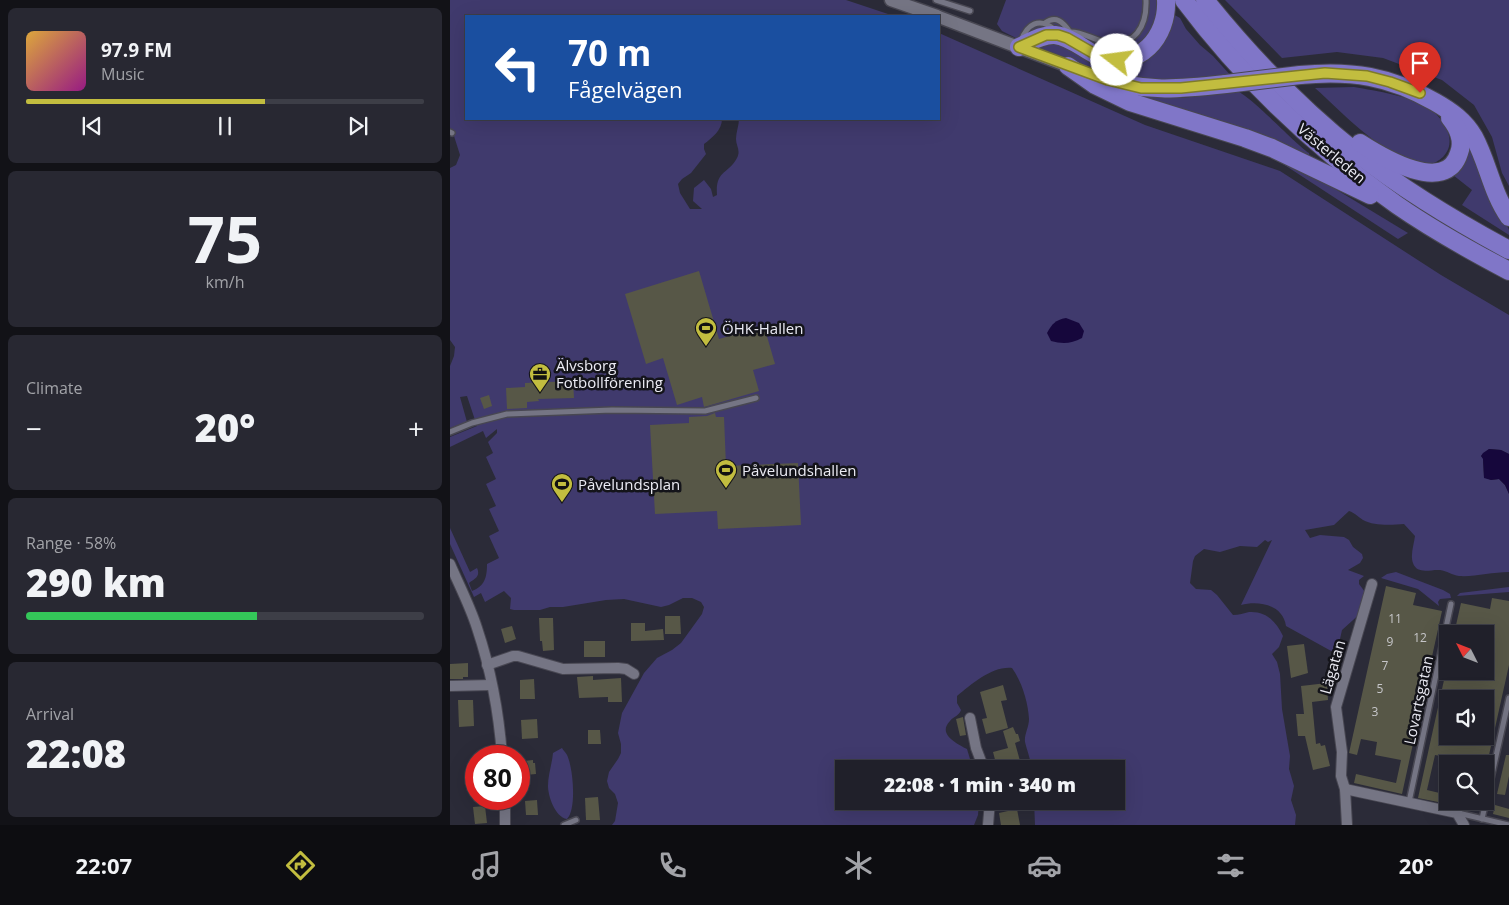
<!DOCTYPE html>
<html lang="en">
<head>
<meta charset="utf-8">
<style>
  :root { --surface:#20202a; --page:#282832; --text:#f1f3f6; --muted:#a2a3a8; --line:#3d3e47; --accent:#c2bd3f }
  body { margin:0; font-family:"Open Sans",sans-serif; background:var(--page); color:var(--text); height:100vh; display:flex; flex-direction:column; font-size:19px; white-space:nowrap }
  * { box-sizing:border-box; margin:0 }
  p { font-size:16px; color:var(--muted) }
  .icon { flex:none; width:28px; height:28px; fill:none; stroke:currentColor; stroke-width:2; stroke-linecap:round; stroke-linejoin:round }
  .map { position:relative; flex:1; overflow:hidden }
  .drawer { display:flex; flex-direction:column; gap:8px; padding:8px; background:#121217; width:450px }
  .drawer>* { flex:none }
  .banner { position:absolute; left:15px; top:15px; width:475px; height:105px; border-radius:0px; box-shadow:0 5px 20px #0002,0 0 0 1px var(--line); background:#1a4fa0; color:#fff; overflow:hidden }
  .needle { width:32px; rotate:312deg }
  .fabs { position:absolute; left:989px; top:625px; display:grid; gap:10px }
  .fabs a { display:grid; place-items:center; width:55px; height:55px; border-radius:0px; background:var(--surface); box-shadow:0 5px 20px #0002,0 0 0 1px var(--line); font-size:25px }
  .speed { position:absolute; left:15px; top:745px; display:flex; gap:10px; font-size:25px; font-weight:700; text-align:center }
  .speed>* { display:grid; place-content:center; width:65px; height:65px; border-radius:50%; background:var(--surface); box-shadow:0 5px 20px #0002,0 0 0 1px var(--line); line-height:1 }
  .speed .limit { border:8px solid #d22; background:#fff; color:#111 }
  .pin { position:absolute; display:grid; place-items:center; width:42px; height:42px; color:#fff; margin:-51px -21px; border-radius:50% 50% 50% 0; rotate:-45deg; box-shadow:0 0 5px #0007 }
  .pin .icon { rotate:45deg }
  .me { position:absolute; width:55px; margin:-28px; rotate:285deg; stroke-linejoin:round; filter:drop-shadow(0 0 4px #0008) }
  .turn { display:flex; align-items:center; gap:18px; height:105px; padding:0 20px; font-size:22px }
  .turn .icon { width:65px; height:65px; stroke-width:2.5 }
  .turn b { display:block; font-size:35px; line-height:42px }
  .big { font-size:38px; font-weight:800; line-height:1.1 }
  .drawer .tile { flex:1; display:flex; flex-direction:column; justify-content:center; gap:8px; min-width:0; padding:0 18px; border-radius:8px; background:var(--page) }
  .drawer .dial { align-items:center; gap:0 }
  .dial b { font-size:65px; line-height:1 }
  .song { display:flex; align-items:center; gap:15px }
  .cover { width:60px; height:60px; border-radius:8px; background:linear-gradient(135deg,hsl(40 70% 55%),hsl(310 70% 35%)) }
  .played { height:5px; border-radius:2px; background:linear-gradient(90deg,var(--accent) 60%,var(--line) 60%) }
  .keys { display:flex; justify-content:space-around; direction:ltr }
  .heat { display:flex; justify-content:space-between; align-items:center; font-size:28px; direction:ltr }
  .charge { height:8px; border-radius:4px; background:linear-gradient(90deg,#34c759 58%,var(--line) 0) }
  .trip { position:absolute; left:385px; top:760px; width:290px; height:50px; border-radius:0px; background:var(--surface); box-shadow:0 5px 20px #0002,0 0 0 1px var(--line); font-weight:800; line-height:50px; text-align:center }
  .menu { display:flex; height:80px; justify-content:space-around; align-items:center; background:#0d0d11; color:var(--muted) }
  .menu .icon { width:35px; height:35px }
  .menu .active { color:var(--accent) }
  .menu b { font-size:22px; color:var(--text) }
  main { display:flex; flex:1; min-height:0 }
  .map>svg:first-child { display:block }
</style>
</head>
<body>
<main>
<section class="drawer">
<div class="tile">
<div class="song"><i class="cover"></i><div><b>97.9 FM</b><p>Music</p></div></div>
<div class="played"></div>
<div class="keys"><svg class="icon" aria-label="previous" viewBox="0 0 24 24"><path d="M18 5L8 12l10 7zM5 5v14"/></svg><svg class="icon" aria-label="pause" viewBox="0 0 24 24"><path d="M8 5v14M16 5v14"/></svg><svg class="icon" aria-label="next" viewBox="0 0 24 24"><path d="M6 5l10 7-10 7zM19 5v14"/></svg></div>
</div>
<div class="tile dial"><b>75</b><p>km/h</p></div>
<div class="tile"><p>Climate</p>
<div class="heat"><a>−</a><b class="big">20°</b><a>+</a></div>
</div>
<div class="tile"><p>Range · 58%</p><b class="big">290 km</b><div class="charge"></div></div>
<div class="tile"><p>Arrival</p><b class="big">22:08</b></div>
</section>
<div class="map">
<svg width="1059" height="825" viewBox="0 0 1059 825">
  <rect width="100%" height="100%" fill="#2b2b38"/>
  <g fill="#403a6d">
    <path d="M 0,0 L 396,0 L 444,16 L 16,16 L 16,119 L 272,119 C 272,130 262,138 254,144 L 254,149 L 256,154 L 241,173 L 232,179 L 228,184 L 230,193 L 240,209 L 252,209 L 243,201 L 244,188 L 254,180 L 261,189 L 263,197 L 267,195 C 265,170 279,174 287,158 C 291,150 286,146 286,139 C 286,132 289,125 289,119 L 489,119 L 489,33 L 695,125 L 830,171 L 991,275 L 1059,315 L 1059,454 L 1051,450 L 1039,449 L 1031,456 L 1033,458 L 1034,477 L 1041,480 L 1049,479 L 1055,485 L 1059,494 L 1059,572 C 1042,572 1025,577 1009,576 C 1002,575 997,571 990,570 C 981,569 967,575 963,563 C 960,555 964,544 965,536 L 954,524 C 941,525 924,526 913,520 C 907,516 905,513 899,511 L 884,525 L 855,530 L 860,538 L 870,535 L 894,537 L 899,540 L 903,547 L 912,554 L 913,558 L 910,563 L 898,570 L 914,576 L 909,580 L 909,584 L 915,592 L 913,611 L 892,630 L 890,639 L 883,652 L 836,626 C 833,605 809,600 791,605 L 822,540 L 818,542 L 815,540 L 807,547 L 790,546 L 770,552 L 754,549 L 745,556 L 743,561 L 740,583 L 746,589 L 761,590 L 767,595 L 783,615 C 789,615 794,613 799,612 C 817,611 826,622 833,636 L 829,647 L 822,654 L 827,662 L 830,674 L 832,709 L 840,756 L 839,769 L 844,786 L 841,800 L 846,815 L 845,825 L 585,825 L 584,801 L 666,801 L 666,769 L 581,769 C 581,759 577,751 575,742 C 574,735 579,727 579,719 C 578,702 572,682 562,668 C 542,666 522,684 507,696 L 507,703 L 511,710 C 509,716 504,716 500,721 C 487,734 507,744 517,749 L 523,769 L 394,769 L 394,801 L 529,801 L 528,815 L 524,825 L 162,825 L 165,821 L 168,803 L 165,794 L 159,788 L 157,781 L 159,772 L 168,759 L 171,753 L 171,744 L 168,733 L 172,713 L 194,673 L 207,658 L 222,650 L 231,643 L 252,614 L 254,607 L 251,602 L 242,598 L 233,598 L 219,605 L 211,607 L 174,599 L 156,600 L 113,607 L 100,607 L 90,610 L 64,610 L 60,609 L 61,598 L 54,591 L 35,602 L 31,593 L 24,597 L 0,544 L 0,528 L 20,572 L 27,568 C 31,577 24,579 19,583 L 22,591 C 35,586 37,577 37,564 L 49,558 L 39,536 L 49,531 L 39,509 L 46,506 L 36,484 L 46,479 L 36,457 L 43,453 L 38,442 L 47,433 L 47,429 L 36,438 L 33,431 L 0,447 L 0,437 L 27,426 L 17,396 L 10,397 L 17,422 L 0,428 L 0,366 L 4,356 L 5,347 L 0,340 L 0,168 L 6,165 L 10,155 L 4,136 L 0,134 Z"/>
    <path d="M 556,0 L 706,0 L 709,6 L 708,24 L 682,52 L 652,51 L 620,32 L 608,26 L 595,28 L 570,40 L 552,31 L 547,24 Z"/>
    <path d="M 775,0 L 1059,0 L 1059,186 L 1052,173 L 1042,137 L 1024,105 L 992,80 L 933,58 L 887,52 L 832,58 Z"/>
    <path d="M 721,13 L 730,18 L 736,29 L 750,45 L 763,56 L 782,77 L 711,84 L 646,71 L 588,48 L 594,44 L 609,42 L 676,67 Z"/>
    <path d="M 904,87 C 926,91 962,96 980,109 C 995,120 1008,142 993,157 C 988,161 983,165 976,164 C 972,164 966,161 962,160 C 923,147 895,115 865,88 Z"/>
    <path d="M 786,91 C 797,92 843,142 859,153 L 860,158 L 680,96 L 682,93 L 732,98 Z"/>
    <path d="M 1014,134 L 1059,230 L 1059,235 L 1012,205 L 1022,190 L 1003,175 Z"/>
    <path d="M 813,151 L 854,170 L 958,233 L 948,239 Z"/>
    <path d="M 946,572 L 993,590 L 1000,594 L 1001,598 L 990,599 L 988,602 L 989,606 L 968,589 L 931,578 L 937,574 Z"/>
    <path d="M 1059,587 L 1059,592 L 1007,596 L 1010,593 Z"/>
    <path d="M 112,748 C 113,750 116,753 117,755 C 123,767 127,809 117,819 C 105,817 98,796 98,786 C 98,775 102,764 103,753 Z"/>
  </g>
  <g fill="#16073c">
    <path d="M 616,318 L 629,323 L 634,331 L 632,338 C 621,344 612,344 601,341 L 597,333 C 602,324 605,320 616,318 Z"/>
    <path d="M 1039,449 L 1051,450 L 1059,454 L 1059,494 L 1055,485 L 1049,479 L 1041,480 L 1034,478 L 1033,459 L 1031,456 L 1033,453 Z"/>
  </g>
  <g fill="#575747" fill-rule="evenodd">
    <path d="M 249,271 L 269,339 L 314,326 L 325,364 L 303,370 L 309,391 L 254,407 L 252,397 L 227,405 L 213,358 L 196,364 L 175,294 Z"/>
    <path d="M 123,381 L 124,398 L 88,399 L 89,401 L 77,402 L 77,408 L 57,409 L 56,388 L 75,387 L 75,383 Z"/>
    <path d="M 39,395 L 42,406 L 34,409 L 30,398 Z"/>
    <path d="M 265,413 L 266,417 L 274,417 L 276,466 L 348,463 L 351,525 L 268,529 L 267,511 L 205,514 L 200,425 L 239,423 L 239,417 L 257,416 Z"/>
    <path d="M 936,586 L 966,593 L 963,605 L 992,611 L 952,794 L 904,783 L 906,774 L 946,783 L 951,760 L 925,755 L 927,742 L 911,739 L 907,755 L 899,753 Z"/>
    <path d="M 1042,598 L 1059,601 L 1059,665 L 1037,764 L 1006,764 L 1007,759 L 985,755 L 977,790 L 998,795 L 998,804 L 968,798 L 996,671 L 1004,671 L 1003,674 L 1025,679 L 1027,671 L 1035,671 L 1035,634 L 1004,634 L 1011,603 L 1040,609 ZM 998,699 L 1035,699 L 1035,743 L 1011,738 L 1012,736 L 998,736 Z"/>
    <path d="M 215,616 L 230,616 L 231,634 L 215,634 Z"/>
    <path d="M 89,618 L 103,618 L 104,650 L 93,651 L 92,641 L 90,641 Z"/>
    <path d="M 181,623 L 195,623 L 195,631 L 213,629 L 214,640 L 181,641 Z"/>
    <path d="M 62,626 L 66,639 L 55,643 L 51,629 Z"/>
    <rect x="134" y="641" width="21" height="16"/>
    <path d="M 854,644 L 858,673 L 841,678 L 837,646 Z"/>
    <path d="M 18,663 L 18,677 L 13,677 L 13,679 L 0,679 L 0,664 Z"/>
    <path d="M 143,676 L 143,680 L 171,678 L 172,702 L 158,702 L 158,697 L 129,698 L 127,677 Z"/>
    <path d="M 84,679 L 85,699 L 70,699 L 70,680 Z"/>
    <path d="M 877,683 L 878,700 L 862,702 L 866,744 L 870,743 L 871,746 L 875,745 L 880,766 L 863,770 L 855,736 L 848,736 L 846,714 L 854,714 L 851,686 Z"/>
    <path d="M 553,685 L 557,700 L 551,701 L 558,728 L 536,734 L 532,719 L 537,718 L 530,692 Z"/>
    <path d="M 8,700 L 23,700 L 24,726 L 9,727 Z"/>
    <path d="M 513,717 L 516,735 L 510,736 L 506,719 Z"/>
    <path d="M 87,719 L 88,738 L 72,739 L 71,720 Z"/>
    <path d="M 563,727 L 566,734 L 568,734 L 570,741 L 565,743 L 570,761 L 547,767 L 543,752 L 558,748 L 553,731 Z"/>
    <path d="M 138,730 L 150,730 L 151,744 L 138,744 Z"/>
    <path d="M 1056,755 L 1059,755 L 1059,776 L 1055,795 L 1047,794 Z"/>
    <path d="M 83,760 L 83,763 L 85,763 L 86,774 L 75,775 L 74,761 Z"/>
    <path d="M 26,768 L 26,782 L 17,783 L 15,769 Z"/>
    <path d="M 148,797 L 150,820 L 136,820 L 135,798 Z"/>
    <path d="M 87,800 L 88,815 L 76,815 L 75,801 Z"/>
    <path d="M 1000,801 L 1029,801 L 1027,811 L 1000,804 Z"/>
    <path d="M 1045,805 L 1059,809 L 1059,818 L 1043,814 Z"/>
    <path d="M 35,806 L 37,823 L 25,824 L 23,807 Z"/>
    <path d="M 567,809 L 570,825 L 551,825 L 549,813 Z"/>
  </g>
  <g fill="none" stroke-linecap="round" stroke-linejoin="round">
    <g stroke="#484752" stroke-width="8">
      <g id="service">
        <path d="M 486,0 L 520,11"/>
        <path d="M 595,23 C 606,15 613,22 620,32"/>
        <path d="M 619,32 C 633,31 642,40 656,42 C 685,48 697,26 696,0"/>
        <path d="M 571,41 C 577,24 589,17 604,29"/>
        <path d="M 0,132 L 2,133"/>
        <path d="M 0,432 L 22,423 L 57,414 L 162,410 L 255,411 L 306,398"/>
        <path d="M 959,802 L 1001,604"/>
        <path d="M 1008,813 L 1059,825"/>
        <path d="M 1032,819 L 1059,698"/>
        <path d="M 114,825 L 126,820"/>
      </g>
    </g>
    <g stroke="#484752" stroke-width="12">
      <g id="minor">
        <path d="M 0,564 C 9,585 20,606 27,628 C 40,667 49,714 52,756"/>
        <path d="M 37,665 L 63,656 L 68,656 L 113,669 L 168,668 L 176,669 L 184,674"/>
        <path d="M 0,686 L 41,685"/>
        <path d="M 520,718 L 526,748 L 534,769"/>
        <path d="M 895,789 L 1007,813 L 1014,825"/>
        <path d="M 55,799 L 55,825"/>
        <path d="M 538,825 L 540,801"/>
        <path d="M 897,825 L 895,789 L 891,776 L 892,752 L 886,707 L 922,584"/>
      </g>
    </g>
    <g stroke="#484752" stroke-width="15">
      <g id="tertiary">
        <path d="M 441,0 L 487,16"/>
        <path d="M 489,17 L 618,66"/>
      </g>
    </g>
    <g stroke="#484752" stroke-width="20">
      <g id="trunk">
        <path d="M 734,0 C 794,80 866,148 947,205 C 983,230 1021,251 1059,271"/>
        <path d="M 755,0 C 800,56 851,109 908,154 C 955,191 1007,222 1059,250"/>
        <path d="M 569,47 C 580,42 592,34 605,35 C 622,37 635,51 650,57 C 689,70 718,37 716,0"/>
        <path d="M 618,66 L 645,85 L 680,102 L 795,138 L 822,148 L 920,195"/>
        <path d="M 850,75 C 901,70 940,76 985,102 C 1001,111 1015,121 1024,137 C 1038,163 1042,193 1059,217"/>
        <path d="M 648,77 C 693,93 730,89 776,84"/>
        <path d="M 910,143 C 932,157 996,196 1009,153 C 1014,140 1008,128 1000,118"/>
      </g>
    </g>
    <use href="#service" stroke="#757584" stroke-width="5"/>
    <use href="#minor" stroke="#757584" stroke-width="10"/>
    <use href="#tertiary" stroke="#757584" stroke-width="12"/>
    <use href="#trunk" stroke="#8076c8" stroke-width="18"/>
    <g stroke="#484752" stroke-width="20" stroke-linecap="butt">
      <path id="trunk-bridge" d="M 776,84 L 850,75"/>
    </g>
    <use href="#trunk-bridge" stroke="#8076c8" stroke-width="18"/>
  </g>
  <g fill="none" stroke-linecap="round" stroke-linejoin="round">
    <g stroke="#7e7b29" stroke-width="12">
      <path id="route" d="M 667,60 L 650,57 L 617,38 L 608,35 L 596,35 L 569,47 L 658,80 L 691,88 L 731,88 L 875,73 L 917,76 L 940,82 L 970,93"/>
    </g>
    <use href="#route" stroke="#c2bd3f" stroke-width="9"/>
  </g>
  <defs>
    <g id="stadium-pin" transform="scale(1.125)"><path d="M0 17L-7.5 6A9.5 9.5 0 1 1 7.5 6Z" fill="#c2bd3f" stroke="#14141a"/><path d="M0-5a6.5 5 0 1 0 0 10a6.5 5 0 1 0 0-10ZM-3.5-1.8h7v3.6h-7Z" fill="#111"/></g>
    <g id="office-pin" transform="scale(1.125)"><path d="M0 17L-7.5 6A9.5 9.5 0 1 1 7.5 6Z" fill="#c2bd3f" stroke="#14141a"/><path d="M-6-3h4V-5.5h4V-3h4V5H-6ZM-1-4.5V-3h2v-1.5ZM-6 0V1H6V0Z" fill="#111"/></g>
  </defs>
  <g fill-rule="evenodd">
    <use href="#stadium-pin" x="256" y="328"/>
    <use href="#office-pin" x="90" y="374"/>
    <use href="#stadium-pin" x="276" y="470"/>
    <use href="#stadium-pin" x="112" y="484"/>
  </g>
  <g text-anchor="middle" dominant-baseline="central" stroke-width="5" stroke-linejoin="round" paint-order="stroke">
    <g font-size="12" fill="#c6c6c9">
      <text x="945" y="618">11</text>
      <text x="970" y="637">12</text>
      <text x="940" y="641">9</text>
      <text x="935" y="665">7</text>
      <text x="930" y="688">5</text>
      <text x="925" y="711">3</text>
    </g>
    <g font-size="15" fill="#ebebf4" stroke="#14141a">
      <text transform="translate(882 153) rotate(40)">Västerleden</text>
      <text transform="translate(882 667) rotate(-74)">Lägatan</text>
      <text transform="translate(968 700) rotate(-78)">Lovartsgatan</text>
    </g>
    <g font-size="15" fill="#ebebf4" stroke="#14141a" text-anchor="start">
      <text x="272" y="328">ÖHK-Hallen</text>
      <text x="106" y="365">Älvsborg<tspan x="106" dy="17">Fotbollförening</tspan></text>
      <text x="292" y="470">Påvelundshallen</text>
      <text x="128" y="484">Påvelundsplan</text>
    </g>
  </g>
</svg>
<div class="fabs">
<a><svg class="needle" viewBox="-14 -14 28 28"><path d="M0-13l5 13h-10z" fill="#e53935"/><path d="M0 13l5-13h-10z" fill="#a2a3a8"/></svg></a>
<a><svg class="icon" aria-label="sound" viewBox="0 0 24 24"><path d="M4 9h4l5-4v14l-5-4H4zM17 9q2 3 0 6"/></svg></a>
<a><svg class="icon" aria-label="search" viewBox="0 0 24 24"><circle cx="10" cy="10" r="6"/><path d="M15 15l6 6"/></svg></a>
</div>
<div class="speed"><div class="limit">80</div></div>
<div class="pin" style="left:970px;top:93px;background:#d93025"><svg class="icon" aria-label="arrive" viewBox="0 0 24 24"><path d="M6 21V4h12l-3 4 3 4H6"/></svg></div>
<svg class="me" style="left:667px;top:60px" viewBox="-20 -20 40 40"><circle r="19" fill="#fff"/><path d="M0-13L10 11 0 6-10 11z" fill="#c2bd3f"/></svg>
<div class="trip">22:08 · 1 min · 340 m</div>
<div class="banner">
<div class="turn"><svg class="icon" aria-label="left" viewBox="0 0 24 24"><path d="M17 20v-9H6M10 6l-5 5 5 5"/></svg><div><b>70 m</b>Fågelvägen</div></div>
</div>
</div>
</main>
<nav class="menu">
<b>22:07</b>
<svg class="icon active" aria-label="directions" viewBox="0 0 24 24"><path d="M12 3l9 9-9 9-9-9zM9 14v-3h6M13 9l2 2-2 2"/></svg>
<svg class="icon" aria-label="music" viewBox="0 0 24 24"><path d="M9 18V5l10-2v13"/><circle cx="6" cy="18" r="3"/><circle cx="16" cy="16" r="3"/></svg>
<svg class="icon" aria-label="phone" viewBox="0 0 24 24"><path d="M5 4h4l2 5-3 2q2 4 5 5l2-3 5 2v4C11 20 4 13 5 4z"/></svg>
<svg class="icon" aria-label="climate" viewBox="0 0 24 24"><path d="M12 3v18M4 7l16 10M4 17L20 7"/></svg>
<svg class="icon" aria-label="car" viewBox="0 0 24 24"><path d="M5 17H2v-5l4-1 3-4h7l3 4 3 1v5h-3M9 17h6M6 11h13"/><circle cx="7" cy="17" r="2"/><circle cx="17" cy="17" r="2"/></svg>
<svg class="icon" aria-label="filters" viewBox="0 0 24 24"><path d="M4 7h16M4 17h16"/><circle cx="9" cy="7" r="2"/><circle cx="15" cy="17" r="2"/></svg>
<b>20°</b>
</nav>
</body>
</html>
